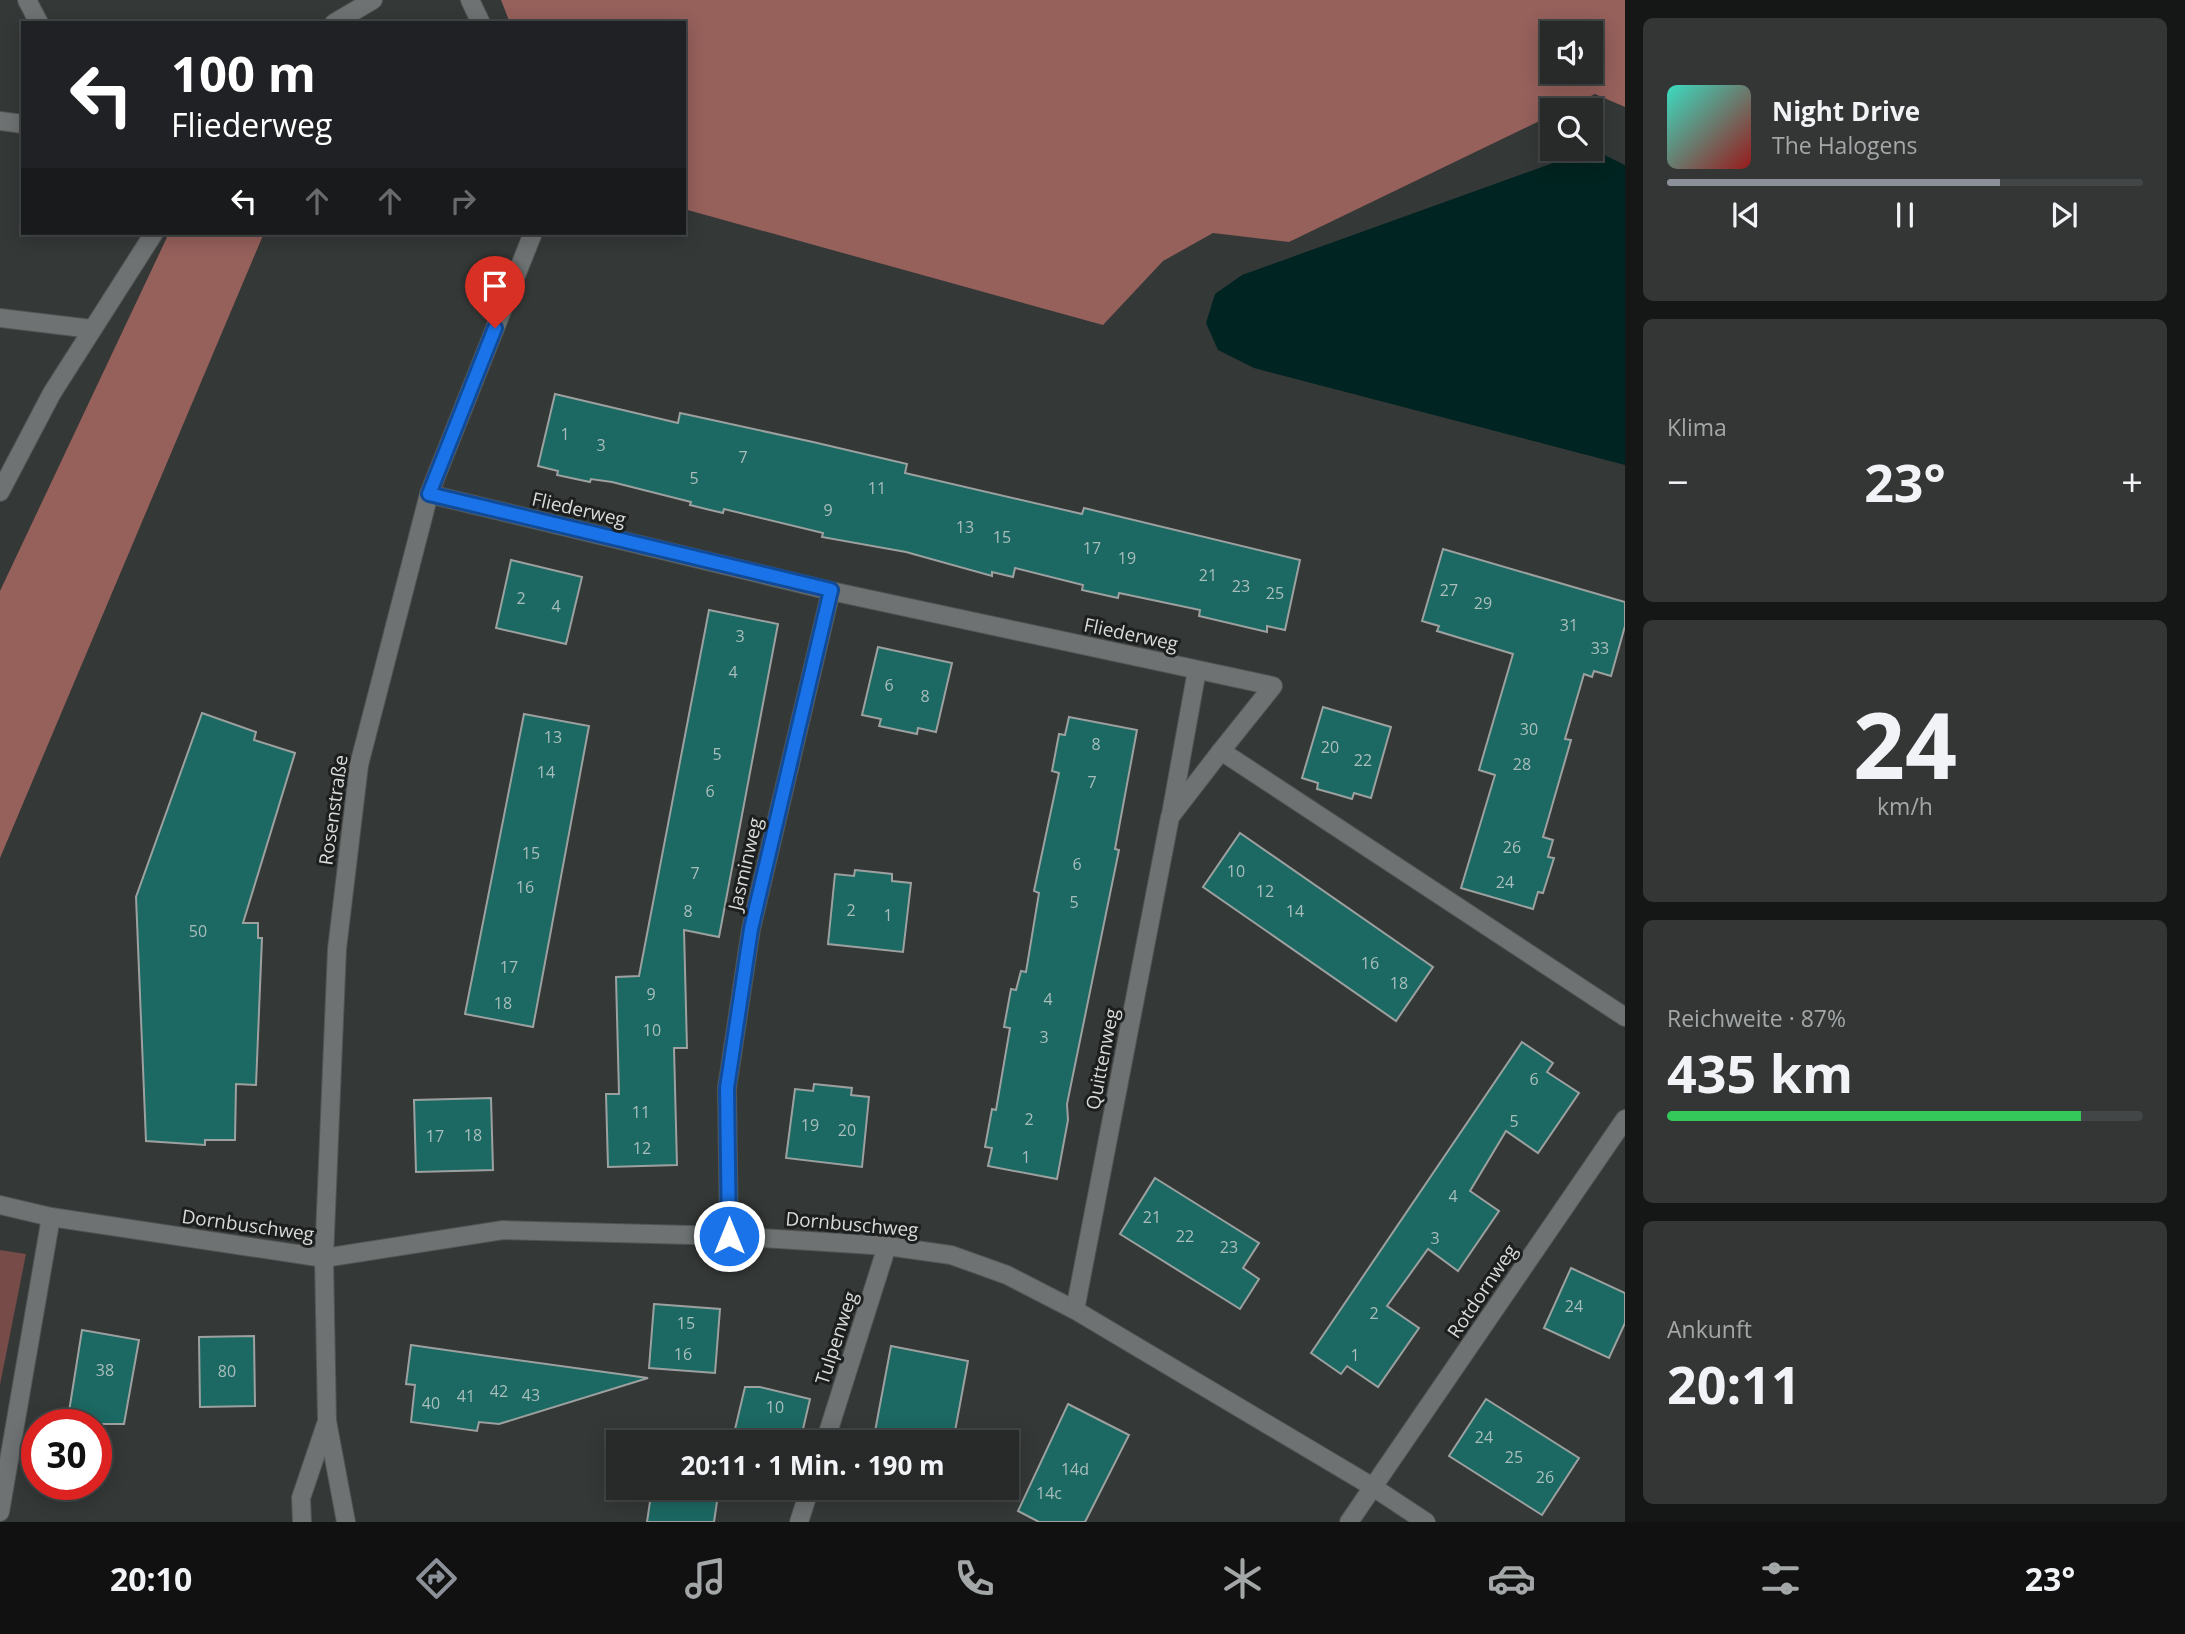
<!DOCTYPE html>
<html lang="de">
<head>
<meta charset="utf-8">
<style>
  :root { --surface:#272a29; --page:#333635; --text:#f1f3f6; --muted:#a4a7a8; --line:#434646; --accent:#8c9099 }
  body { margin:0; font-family:"Open Sans",sans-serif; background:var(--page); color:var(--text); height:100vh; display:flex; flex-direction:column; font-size:26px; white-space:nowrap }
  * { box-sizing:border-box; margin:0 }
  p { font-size:23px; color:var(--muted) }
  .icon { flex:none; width:38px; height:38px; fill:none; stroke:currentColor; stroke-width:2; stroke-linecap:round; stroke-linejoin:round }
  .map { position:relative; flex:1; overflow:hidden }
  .panel { display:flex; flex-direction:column; gap:18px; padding:18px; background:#151717; width:560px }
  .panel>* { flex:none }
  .guide { position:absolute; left:21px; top:21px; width:665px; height:214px; border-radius:0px; box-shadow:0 4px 18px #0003,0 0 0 2px var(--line); background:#202124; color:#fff; overflow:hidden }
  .controls { position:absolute; left:1540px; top:21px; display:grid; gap:14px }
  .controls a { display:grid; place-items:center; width:63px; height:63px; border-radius:0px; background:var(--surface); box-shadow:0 4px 18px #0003,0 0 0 2px var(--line); font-size:35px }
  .speed { position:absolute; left:21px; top:1409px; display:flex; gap:14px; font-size:35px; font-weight:700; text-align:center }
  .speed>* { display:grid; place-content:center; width:91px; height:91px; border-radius:50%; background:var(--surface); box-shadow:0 4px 18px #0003,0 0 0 2px var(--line); line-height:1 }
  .speed .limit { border:10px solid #d22; background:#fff; color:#111 }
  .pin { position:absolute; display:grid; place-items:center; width:60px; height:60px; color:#fff; margin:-72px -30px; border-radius:50% 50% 50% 0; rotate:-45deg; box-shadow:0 0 7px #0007 }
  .pin .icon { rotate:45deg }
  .me { position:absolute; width:77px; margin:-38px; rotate:0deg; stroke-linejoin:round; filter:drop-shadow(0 0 5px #0008) }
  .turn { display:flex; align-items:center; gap:24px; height:147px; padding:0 35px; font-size:32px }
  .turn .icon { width:91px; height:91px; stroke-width:2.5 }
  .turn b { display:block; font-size:49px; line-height:60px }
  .lanes { display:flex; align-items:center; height:66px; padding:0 35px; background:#0003; justify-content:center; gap:35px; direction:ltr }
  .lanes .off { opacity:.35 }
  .big { font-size:52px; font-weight:700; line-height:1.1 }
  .panel .widget { flex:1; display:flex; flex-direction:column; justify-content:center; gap:10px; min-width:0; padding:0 24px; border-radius:10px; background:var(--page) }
  .panel .dial { align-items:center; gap:0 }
  .dial b { font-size:91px; line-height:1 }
  .song { display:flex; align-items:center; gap:21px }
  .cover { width:84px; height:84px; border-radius:10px; background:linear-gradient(135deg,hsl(170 70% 55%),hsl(0 70% 35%)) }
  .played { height:7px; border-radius:4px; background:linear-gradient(90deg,var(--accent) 70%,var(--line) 70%) }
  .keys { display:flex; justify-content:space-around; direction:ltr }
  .heat { display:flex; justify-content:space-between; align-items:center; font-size:38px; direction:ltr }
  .charge { height:10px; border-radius:5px; background:linear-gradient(90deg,#34c759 87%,var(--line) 0) }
  .trip { position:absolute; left:606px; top:1430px; width:413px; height:70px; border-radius:0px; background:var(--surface); box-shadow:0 4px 18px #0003,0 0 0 2px var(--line); font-weight:700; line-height:70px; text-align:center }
  .dock { display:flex; height:112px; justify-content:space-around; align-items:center; background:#101110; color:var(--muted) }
  .dock .icon { width:49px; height:49px }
  .dock .on { color:var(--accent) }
  .dock b { font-size:32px; color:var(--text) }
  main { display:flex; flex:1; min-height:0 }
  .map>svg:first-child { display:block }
</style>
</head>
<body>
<main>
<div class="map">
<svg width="1625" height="1522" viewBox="0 0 1625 1522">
  <rect width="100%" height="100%" fill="#343837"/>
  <path fill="#764b48" d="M 0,1250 L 26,1254 L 0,1385 Z"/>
  <g fill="#96605b" fill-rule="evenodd">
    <path d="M 501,0 L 1625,0 L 1625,107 L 1595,94 L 1562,110 L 1552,110 L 1552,115 L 1289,242 L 1213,233 L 1163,261 L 1103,325 L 684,209 L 684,23 L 510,23 ZM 1552,33 L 1591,33 L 1591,72 L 1552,72 Z"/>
    <path d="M 169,233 L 264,233 L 0,858 L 0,591 Z"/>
  </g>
  <path fill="#002421" d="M 1592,149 L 1625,165 L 1625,465 L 1254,368 L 1218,350 L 1206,323 L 1215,294 L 1242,275 Z"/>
  <g fill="#1c6862" stroke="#9ca1a0" stroke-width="2">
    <path d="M 555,394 L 678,423 L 680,413 L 813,442 L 907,464 L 905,473 L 1082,514 L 1084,508 L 1300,560 L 1285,630 L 1267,626 L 1267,632 L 1199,616 L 1200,610 L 1119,593 L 1118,598 L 1082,590 L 1083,585 L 1015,568 L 1013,577 L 992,572 L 992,576 L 906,552 L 822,537 L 823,533 L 724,509 L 723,513 L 706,509 L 690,505 L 691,502 L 612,482 L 591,479 L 590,482 L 557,475 L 558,471 L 538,466 Z"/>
    <path d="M 1443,549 L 1625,602 L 1625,626 L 1611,676 L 1594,671 L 1592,677 L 1584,674 L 1565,739 L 1571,740 L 1543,837 L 1553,840 L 1548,857 L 1554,858 L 1543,893 L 1538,892 L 1533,909 L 1461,888 L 1495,775 L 1479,770 L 1513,654 L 1437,631 L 1439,626 L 1422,621 Z"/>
    <path d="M 511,560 L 582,577 L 566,644 L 496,628 Z"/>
    <path d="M 709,610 L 778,624 L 719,937 L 684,930 L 687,1048 L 674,1048 L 677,1165 L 608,1167 L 606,1094 L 619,1094 L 616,977 L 639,976 Z"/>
    <path d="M 878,647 L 952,663 L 936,732 L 918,728 L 917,734 L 879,726 L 881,719 L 862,715 Z"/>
    <path d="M 1323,707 L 1391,727 L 1371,798 L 1354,793 L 1352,799 L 1335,794 L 1317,789 L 1318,783 L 1302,778 Z"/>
    <path d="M 202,713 L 256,732 L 254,740 L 295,753 L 243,923 L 258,923 L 258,938 L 262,938 L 256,1085 L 236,1084 L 235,1140 L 205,1140 L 205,1145 L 146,1141 L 136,897 Z"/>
    <path d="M 524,714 L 589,726 L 533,1027 L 465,1014 Z"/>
    <path d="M 1069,717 L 1137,730 L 1115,849 L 1119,850 L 1067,1104 L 1068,1120 L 1057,1179 L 988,1166 L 992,1148 L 985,1147 L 992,1109 L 996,1110 L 1010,1028 L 1004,1027 L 1011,989 L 1016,990 L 1021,971 L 1026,972 L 1039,893 L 1034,891 L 1059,773 L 1052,771 L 1059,734 L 1065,735 Z"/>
    <path d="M 1240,833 L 1433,967 L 1396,1021 L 1203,887 Z"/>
    <path d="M 855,870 L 892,874 L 892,881 L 911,883 L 903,952 L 828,944 L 835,874 L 854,876 Z"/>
    <path d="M 1522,1042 L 1553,1063 L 1547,1072 L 1579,1093 L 1538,1153 L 1506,1131 L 1470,1191 L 1499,1211 L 1458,1271 L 1428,1249 L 1387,1306 L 1419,1328 L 1378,1387 L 1347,1366 L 1341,1374 L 1311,1353 Z"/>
    <path d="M 814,1084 L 852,1088 L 851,1095 L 869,1097 L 862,1167 L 786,1158 L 795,1089 L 813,1091 Z"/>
    <path d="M 491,1098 L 493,1170 L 416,1172 L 414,1100 Z"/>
    <path d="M 1155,1178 L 1259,1243 L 1243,1268 L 1259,1279 L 1240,1309 L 1120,1234 Z"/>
    <path d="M 1571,1268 L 1625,1293 L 1625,1323 L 1609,1358 L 1544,1328 Z"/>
    <path d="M 654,1304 L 720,1309 L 715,1373 L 649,1368 Z"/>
    <path d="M 82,1330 L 139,1340 L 124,1424 L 67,1424 Z"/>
    <path d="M 254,1336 L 255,1406 L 200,1407 L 199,1337 Z"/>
    <path d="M 411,1345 L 488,1356 L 648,1378 L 499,1424 L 479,1422 L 477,1431 L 411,1422 L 415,1385 L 406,1384 Z"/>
    <path d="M 891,1346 L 968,1361 L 953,1442 L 873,1442 Z"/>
    <path d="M 745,1387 L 760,1387 L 810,1399 L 800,1442 L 732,1442 Z"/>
    <path d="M 1486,1399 L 1579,1458 L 1542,1515 L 1449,1456 Z"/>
    <path d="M 1068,1404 L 1129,1435 L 1085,1522 L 1039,1522 L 1018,1511 Z"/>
    <path d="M 652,1488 L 719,1488 L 714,1522 L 647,1522 Z"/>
  </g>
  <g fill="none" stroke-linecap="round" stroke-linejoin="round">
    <g stroke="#505453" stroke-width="20">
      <g id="minor">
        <path d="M 27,0 L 39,23"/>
        <path d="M 470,0 L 481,23"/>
        <path d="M 334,23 L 373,0"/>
        <path d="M 0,121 L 23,124"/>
        <path d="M 0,318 L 92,329"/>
        <path d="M 0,492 L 52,393 L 154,233"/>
        <path d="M 429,494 L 831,591 L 1273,686 L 1221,751 L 1625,1017"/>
        <path d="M 1171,814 L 1197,670"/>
        <path d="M 0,1205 L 51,1217 L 324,1258 L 503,1230 L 729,1236 L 887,1246 L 951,1255 L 1007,1275 L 1075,1310 L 1373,1487 L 1426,1522"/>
        <path d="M 729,1236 L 727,1088 L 751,929 L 831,591"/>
        <path d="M 1075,1310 L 1170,817 L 1221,751"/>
        <path d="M 825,1442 L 887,1246"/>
        <path d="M 0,1512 L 51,1217"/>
        <path d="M 302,1522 L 301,1498 L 326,1424"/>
        <path d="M 346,1522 L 327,1421 L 324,1258 L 337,949 L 359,765 L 429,494 L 533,233"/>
        <path d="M 799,1522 L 810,1488"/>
        <path d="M 1349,1522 L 1625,1119"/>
      </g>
    </g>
    <use href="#minor" stroke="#6e7272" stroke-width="18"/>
  </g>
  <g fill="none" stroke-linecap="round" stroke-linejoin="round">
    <g stroke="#114b97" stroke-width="18">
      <path id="route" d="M 495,328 L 429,494 L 831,590 L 751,929 L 727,1088 L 729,1236"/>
    </g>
    <use href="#route" stroke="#1a73e8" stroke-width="12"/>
  </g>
  <g text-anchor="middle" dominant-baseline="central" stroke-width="6" stroke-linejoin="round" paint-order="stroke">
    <g font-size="16" fill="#a9bebc">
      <text x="565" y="434">1</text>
      <text x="601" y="445">3</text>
      <text x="743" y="457">7</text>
      <text x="694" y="478">5</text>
      <text x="877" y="488">11</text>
      <text x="828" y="510">9</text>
      <text x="965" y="527">13</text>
      <text x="1002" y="537">15</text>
      <text x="1092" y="548">17</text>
      <text x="1127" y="558">19</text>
      <text x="1208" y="575">21</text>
      <text x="1241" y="586">23</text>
      <text x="1449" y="590">27</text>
      <text x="1275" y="593">25</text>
      <text x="521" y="598">2</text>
      <text x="1483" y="603">29</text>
      <text x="556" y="606">4</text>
      <text x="1569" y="625">31</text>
      <text x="740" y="636">3</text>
      <text x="1600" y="648">33</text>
      <text x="733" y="672">4</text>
      <text x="889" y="685">6</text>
      <text x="925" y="696">8</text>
      <text x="1529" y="729">30</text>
      <text x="553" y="737">13</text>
      <text x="1096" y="744">8</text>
      <text x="1330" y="747">20</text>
      <text x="717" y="754">5</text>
      <text x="1363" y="760">22</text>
      <text x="1522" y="764">28</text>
      <text x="546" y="772">14</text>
      <text x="1092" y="782">7</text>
      <text x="710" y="791">6</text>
      <text x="1512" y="847">26</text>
      <text x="531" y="853">15</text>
      <text x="1077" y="864">6</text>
      <text x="1236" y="871">10</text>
      <text x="695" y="873">7</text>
      <text x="1505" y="882">24</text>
      <text x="525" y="887">16</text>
      <text x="1265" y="891">12</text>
      <text x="1074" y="902">5</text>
      <text x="851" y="910">2</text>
      <text x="688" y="911">8</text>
      <text x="1295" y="911">14</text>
      <text x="888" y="915">1</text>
      <text x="198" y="931">50</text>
      <text x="1370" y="963">16</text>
      <text x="509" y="967">17</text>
      <text x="1399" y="983">18</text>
      <text x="651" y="994">9</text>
      <text x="1048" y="999">4</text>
      <text x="503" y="1003">18</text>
      <text x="652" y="1030">10</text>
      <text x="1044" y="1037">3</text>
      <text x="1534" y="1079">6</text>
      <text x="641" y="1112">11</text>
      <text x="1029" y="1119">2</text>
      <text x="1514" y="1121">5</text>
      <text x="810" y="1125">19</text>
      <text x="847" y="1130">20</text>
      <text x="473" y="1135">18</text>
      <text x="435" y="1136">17</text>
      <text x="642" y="1148">12</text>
      <text x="1026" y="1157">1</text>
      <text x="1453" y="1196">4</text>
      <text x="1152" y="1217">21</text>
      <text x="1185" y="1236">22</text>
      <text x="1435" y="1238">3</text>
      <text x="1229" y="1247">23</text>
      <text x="1574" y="1306">24</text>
      <text x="1374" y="1313">2</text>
      <text x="686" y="1323">15</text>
      <text x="683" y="1354">16</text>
      <text x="1355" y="1355">1</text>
      <text x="105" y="1370">38</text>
      <text x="227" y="1371">80</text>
      <text x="499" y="1391">42</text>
      <text x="531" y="1395">43</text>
      <text x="466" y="1396">41</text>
      <text x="431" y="1403">40</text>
      <text x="775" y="1407">10</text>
      <text x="1484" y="1437">24</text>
      <text x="1514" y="1457">25</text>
      <text x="1075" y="1469">14d</text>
      <text x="1545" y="1477">26</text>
      <text x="1049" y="1493">14c</text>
    </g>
    <g font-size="19" fill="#d8dbda" stroke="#1d1e1e">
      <text transform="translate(579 509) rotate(13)">Fliederweg</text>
      <text transform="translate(1131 634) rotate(12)">Fliederweg</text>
      <text transform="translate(333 810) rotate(-82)">Rosenstraße</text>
      <text transform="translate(745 864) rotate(-77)">Jasminweg</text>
      <text transform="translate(1102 1059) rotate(-79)">Quittenweg</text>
      <text transform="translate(852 1224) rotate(5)">Dornbuschweg</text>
      <text transform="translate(248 1225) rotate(8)">Dornbuschweg</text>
      <text transform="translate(1482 1291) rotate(-56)">Rotdornweg</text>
      <text transform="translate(836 1338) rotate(-72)">Tulpenweg</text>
    </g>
  </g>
</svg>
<div class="controls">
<a><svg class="icon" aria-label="sound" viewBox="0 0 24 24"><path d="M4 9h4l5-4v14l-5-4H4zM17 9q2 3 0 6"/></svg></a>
<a><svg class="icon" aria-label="search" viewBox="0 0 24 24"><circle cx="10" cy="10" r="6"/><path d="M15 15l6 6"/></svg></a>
</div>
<div class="speed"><div class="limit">30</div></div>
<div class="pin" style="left:495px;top:328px;background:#d93025"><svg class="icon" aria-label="arrive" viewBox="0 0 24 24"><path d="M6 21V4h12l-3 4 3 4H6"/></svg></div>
<svg class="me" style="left:729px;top:1236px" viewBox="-20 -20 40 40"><circle r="17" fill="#1a73e8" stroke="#fff" stroke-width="3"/><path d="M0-11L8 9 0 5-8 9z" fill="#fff"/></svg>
<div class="trip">20:11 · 1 Min. · 190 m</div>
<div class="guide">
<div class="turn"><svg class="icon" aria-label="left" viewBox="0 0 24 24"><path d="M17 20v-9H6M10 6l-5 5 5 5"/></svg><div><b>100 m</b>Fliederweg</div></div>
<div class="lanes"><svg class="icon" aria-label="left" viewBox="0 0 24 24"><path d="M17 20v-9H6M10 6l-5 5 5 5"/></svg><svg class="icon off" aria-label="ahead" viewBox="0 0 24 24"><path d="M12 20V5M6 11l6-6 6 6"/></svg><svg class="icon off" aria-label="ahead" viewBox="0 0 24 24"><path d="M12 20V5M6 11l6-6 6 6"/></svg><svg class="icon off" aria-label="right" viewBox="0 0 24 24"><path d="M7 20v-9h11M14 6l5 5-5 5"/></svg></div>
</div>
</div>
<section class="panel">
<div class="widget">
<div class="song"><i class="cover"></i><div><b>Night Drive</b><p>The Halogens</p></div></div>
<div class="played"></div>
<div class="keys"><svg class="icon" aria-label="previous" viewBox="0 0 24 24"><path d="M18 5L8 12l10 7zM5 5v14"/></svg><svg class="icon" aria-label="pause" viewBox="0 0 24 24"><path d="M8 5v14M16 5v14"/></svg><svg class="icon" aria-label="next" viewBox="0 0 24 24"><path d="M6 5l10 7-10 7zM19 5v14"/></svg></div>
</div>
<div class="widget"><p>Klima</p>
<div class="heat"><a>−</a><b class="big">23°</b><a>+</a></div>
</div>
<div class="widget dial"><b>24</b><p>km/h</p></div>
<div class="widget"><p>Reichweite · 87%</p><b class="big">435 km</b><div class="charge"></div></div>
<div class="widget"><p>Ankunft</p><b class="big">20:11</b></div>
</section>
</main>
<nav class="dock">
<b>20:10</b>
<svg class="icon on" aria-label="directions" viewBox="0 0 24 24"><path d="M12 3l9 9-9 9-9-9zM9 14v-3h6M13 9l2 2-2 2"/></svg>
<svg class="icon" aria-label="music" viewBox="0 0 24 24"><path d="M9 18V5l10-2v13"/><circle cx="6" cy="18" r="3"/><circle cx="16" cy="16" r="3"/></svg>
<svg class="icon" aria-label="phone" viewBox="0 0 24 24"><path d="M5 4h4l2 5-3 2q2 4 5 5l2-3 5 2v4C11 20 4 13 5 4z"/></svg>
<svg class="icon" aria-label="climate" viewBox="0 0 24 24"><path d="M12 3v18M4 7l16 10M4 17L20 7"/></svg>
<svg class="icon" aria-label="car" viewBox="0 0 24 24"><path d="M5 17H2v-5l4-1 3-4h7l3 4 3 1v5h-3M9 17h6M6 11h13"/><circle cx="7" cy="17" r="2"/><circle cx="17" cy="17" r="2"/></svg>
<svg class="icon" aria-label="filters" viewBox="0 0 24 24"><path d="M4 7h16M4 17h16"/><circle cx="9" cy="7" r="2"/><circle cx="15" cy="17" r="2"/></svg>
<b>23°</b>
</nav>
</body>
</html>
